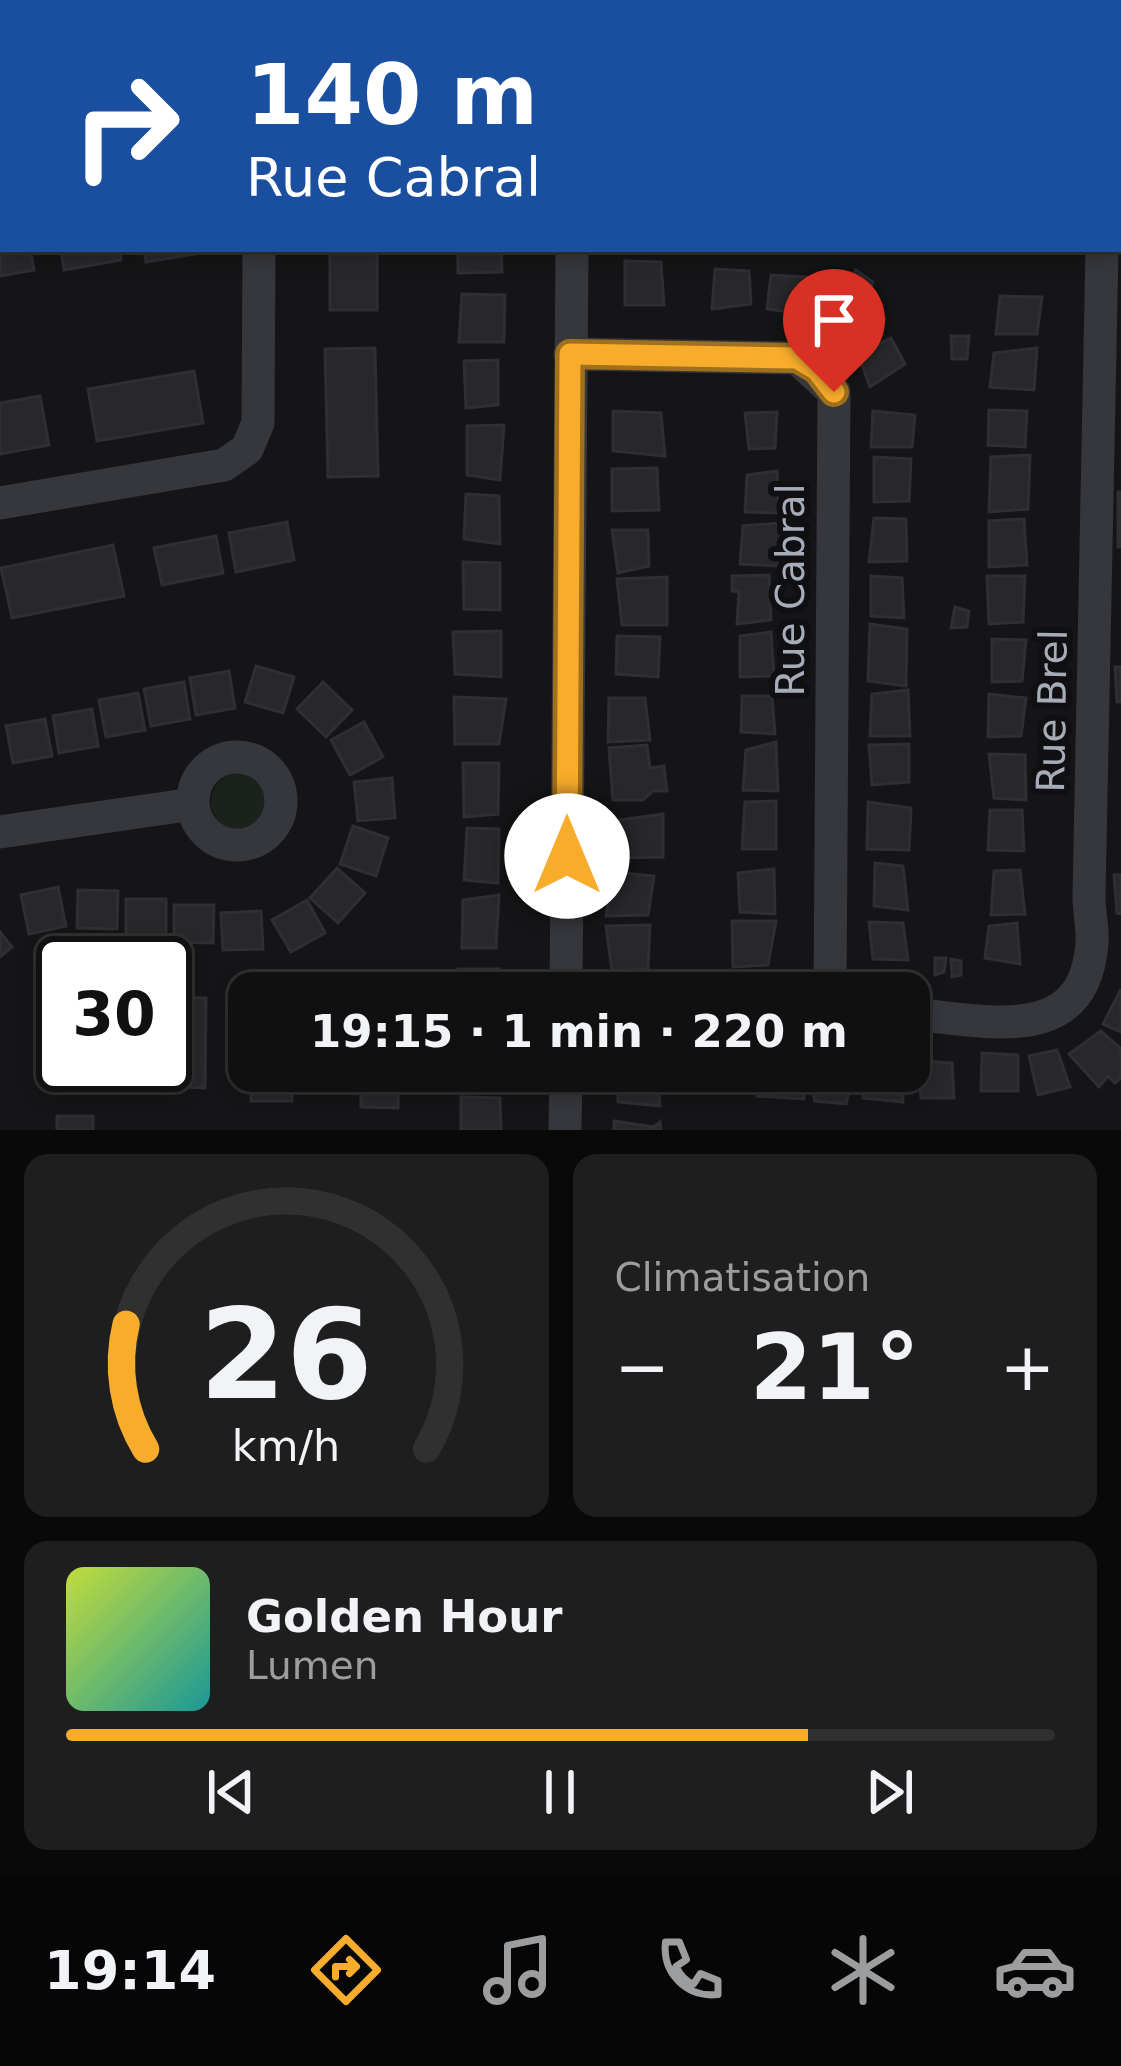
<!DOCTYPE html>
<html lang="fr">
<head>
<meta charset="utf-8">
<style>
  :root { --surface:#101011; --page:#1e1e1f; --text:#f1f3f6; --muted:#9c9d9f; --line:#303031; --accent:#f8ac2c }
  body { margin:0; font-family:"DejaVu Sans",sans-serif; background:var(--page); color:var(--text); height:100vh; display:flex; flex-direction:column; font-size:45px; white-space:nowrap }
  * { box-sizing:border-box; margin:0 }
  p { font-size:39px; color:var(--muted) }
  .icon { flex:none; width:66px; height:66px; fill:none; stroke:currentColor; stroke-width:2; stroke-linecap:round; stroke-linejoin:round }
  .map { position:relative; height:1130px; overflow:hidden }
  .details { display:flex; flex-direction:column; gap:24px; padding:24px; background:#090909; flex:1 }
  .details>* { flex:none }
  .guide { position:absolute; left:0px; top:0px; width:1122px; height:252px; box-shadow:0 6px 18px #0003,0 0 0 3px var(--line); background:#1a4fa0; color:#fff; overflow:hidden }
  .speed { position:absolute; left:36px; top:936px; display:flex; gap:24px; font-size:60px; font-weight:700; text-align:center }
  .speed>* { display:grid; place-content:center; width:156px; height:156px; border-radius:50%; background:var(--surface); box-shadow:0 6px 18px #0003,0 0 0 3px var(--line); line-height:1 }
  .speed .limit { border:6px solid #111; border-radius:18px; background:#fff; color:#111 }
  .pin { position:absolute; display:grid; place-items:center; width:102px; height:102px; color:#fff; margin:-123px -51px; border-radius:50% 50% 50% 0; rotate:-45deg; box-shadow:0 0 12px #0007 }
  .pin .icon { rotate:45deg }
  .me { position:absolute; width:132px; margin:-66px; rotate:0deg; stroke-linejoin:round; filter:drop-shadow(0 0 9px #0008) }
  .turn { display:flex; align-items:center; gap:42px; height:252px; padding:0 48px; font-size:54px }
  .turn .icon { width:156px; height:156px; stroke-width:2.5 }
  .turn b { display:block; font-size:84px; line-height:102px }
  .big { font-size:90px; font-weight:800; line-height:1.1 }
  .details .card { flex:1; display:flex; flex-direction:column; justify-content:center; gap:18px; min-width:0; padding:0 42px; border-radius:24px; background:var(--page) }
  .details .dial { align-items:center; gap:0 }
  .dial svg { height:312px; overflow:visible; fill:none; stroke:var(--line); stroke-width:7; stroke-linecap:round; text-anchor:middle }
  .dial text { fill:var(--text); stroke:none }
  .song { display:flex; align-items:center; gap:36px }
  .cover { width:144px; height:144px; border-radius:18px; background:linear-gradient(135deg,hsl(70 70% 55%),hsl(180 70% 35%)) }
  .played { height:12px; border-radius:6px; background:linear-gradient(90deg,var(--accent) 75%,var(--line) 75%) }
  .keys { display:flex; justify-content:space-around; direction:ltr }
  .heat { display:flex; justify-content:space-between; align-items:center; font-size:66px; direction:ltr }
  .details .tiles { flex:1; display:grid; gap:24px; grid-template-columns:1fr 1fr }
  .card:last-child { grid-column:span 2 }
  .trip { position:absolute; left:228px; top:972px; width:702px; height:120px; border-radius:24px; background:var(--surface); box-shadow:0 6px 18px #0003,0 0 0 3px var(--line); font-weight:800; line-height:120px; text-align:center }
  .tabs { display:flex; height:192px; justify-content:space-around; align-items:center; background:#060607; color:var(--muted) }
  .tabs .icon { width:84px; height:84px }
  .tabs .active { color:var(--accent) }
  .tabs b { font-size:54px; color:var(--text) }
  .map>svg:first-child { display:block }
</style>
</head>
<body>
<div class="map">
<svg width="1121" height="1130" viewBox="0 0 1121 1130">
  <rect width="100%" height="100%" fill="#151517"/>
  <g fill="#1b221c">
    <path d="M 0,0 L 554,0 L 3,3 L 0,141 Z"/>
    <circle cx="240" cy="802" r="29"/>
  </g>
  <g fill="#28282b" stroke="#2f2f33" stroke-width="3">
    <path d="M 641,0 L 696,0 L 641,3 Z"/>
    <path d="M 0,236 L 3,249 L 30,249 L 34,270 L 0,276 Z"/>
    <path d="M 61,249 L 120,249 L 121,260 L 64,270 Z"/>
    <path d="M 144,249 L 206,249 L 207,252 L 146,262 Z"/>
    <rect x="330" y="249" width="47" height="61"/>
    <path d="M 458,249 L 501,249 L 502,272 L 458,273 Z"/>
    <path d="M 625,261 L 661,262 L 664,305 L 625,305 Z"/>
    <path d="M 715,269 L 749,271 L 751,304 L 712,309 Z"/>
    <path d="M 856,270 L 873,282 L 866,298 L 885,319 L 865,342 L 837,323 L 848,304 L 837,298 Z"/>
    <path d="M 771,275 L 821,278 L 819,316 L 767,309 Z"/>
    <path d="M 462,294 L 505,295 L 504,342 L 459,342 Z"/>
    <path d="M 1000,296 L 1042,297 L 1037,334 L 996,334 Z"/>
    <path d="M 951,336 L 969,336 L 967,359 L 952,359 Z"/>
    <path d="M 891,338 L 905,364 L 870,387 L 858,354 Z"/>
    <path d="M 375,348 L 378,476 L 328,477 L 325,349 Z"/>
    <path d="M 1037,348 L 1034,390 L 990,387 L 994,353 Z"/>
    <path d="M 498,360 L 498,405 L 466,408 L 464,361 Z"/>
    <path d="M 194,371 L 203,423 L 97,441 L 88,389 Z"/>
    <path d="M 40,396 L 49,445 L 0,454 L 0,403 Z"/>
    <path d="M 989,410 L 1027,411 L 1025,447 L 988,445 Z"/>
    <path d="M 613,411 L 661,413 L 665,456 L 613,451 Z"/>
    <path d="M 873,411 L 915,415 L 912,447 L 871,447 Z"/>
    <path d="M 777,412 L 775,448 L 749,449 L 745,413 Z"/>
    <path d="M 504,425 L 500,480 L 467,475 L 467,426 Z"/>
    <path d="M 1030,455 L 1028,509 L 989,512 L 991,457 Z"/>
    <path d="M 874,457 L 911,459 L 909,501 L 874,502 Z"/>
    <path d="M 657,468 L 659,510 L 612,511 L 612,469 Z"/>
    <path d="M 777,471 L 778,513 L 745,512 L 747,475 Z"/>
    <rect x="1118" y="492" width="3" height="55"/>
    <path d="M 466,494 L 499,496 L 500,544 L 464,539 Z"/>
    <path d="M 874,518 L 906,519 L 907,561 L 869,562 Z"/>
    <path d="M 1024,519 L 1027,565 L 989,567 L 989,521 Z"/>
    <path d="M 287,522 L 294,560 L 236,572 L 229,533 Z"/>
    <path d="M 781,523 L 778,566 L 740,564 L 743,526 Z"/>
    <path d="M 612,530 L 648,530 L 649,566 L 618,573 Z"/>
    <path d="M 216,536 L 223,573 L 162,585 L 154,548 Z"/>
    <path d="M 113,545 L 124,596 L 12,618 L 1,568 Z"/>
    <path d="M 463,562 L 500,563 L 500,610 L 464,609 Z"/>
    <path d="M 769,575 L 771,620 L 737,624 L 739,592 L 732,591 L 732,576 Z"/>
    <path d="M 871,576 L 902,578 L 904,618 L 871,616 Z"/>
    <path d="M 987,576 L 1025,576 L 1023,622 L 989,624 Z"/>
    <path d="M 667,577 L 667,625 L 622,625 L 617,579 Z"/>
    <path d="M 955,607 L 969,611 L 967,627 L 951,628 Z"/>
    <path d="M 870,624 L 907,629 L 906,686 L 868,681 Z"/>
    <path d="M 501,631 L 501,677 L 455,674 L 453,632 Z"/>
    <path d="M 771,632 L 774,676 L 740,677 L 740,636 Z"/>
    <path d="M 617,636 L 660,637 L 658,677 L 616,674 Z"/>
    <path d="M 992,639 L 1026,640 L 1022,681 L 992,682 Z"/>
    <path d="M 256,666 L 294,677 L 283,713 L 245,702 Z"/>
    <path d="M 1115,667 L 1121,667 L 1121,702 L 1117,702 Z"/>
    <path d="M 229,671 L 235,708 L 196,715 L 190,678 Z"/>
    <path d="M 184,682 L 190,719 L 151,726 L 144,689 Z"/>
    <path d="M 323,682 L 352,710 L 326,737 L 297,709 Z"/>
    <path d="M 908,690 L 910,736 L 870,736 L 872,694 Z"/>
    <path d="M 138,693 L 145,730 L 106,737 L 99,700 Z"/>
    <path d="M 989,694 L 1026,698 L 1021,736 L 988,737 Z"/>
    <path d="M 742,696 L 772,696 L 775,734 L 741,732 Z"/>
    <path d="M 454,697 L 506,699 L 499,744 L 455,744 Z"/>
    <path d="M 609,698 L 645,698 L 650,740 L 608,742 Z"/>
    <path d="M 92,709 L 98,746 L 59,753 L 53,716 Z"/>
    <path d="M 45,719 L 52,756 L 13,763 L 6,726 Z"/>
    <path d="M 364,722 L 383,757 L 350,775 L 331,740 Z"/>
    <path d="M 776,742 L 778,791 L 743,790 L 746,750 Z"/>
    <path d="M 909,744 L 909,782 L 872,785 L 869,745 Z"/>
    <path d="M 647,745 L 650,768 L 664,766 L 667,791 L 653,791 L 643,800 L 613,800 L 609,748 Z"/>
    <path d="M 989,754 L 1025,755 L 1026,800 L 994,798 Z"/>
    <path d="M 463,763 L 499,763 L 498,814 L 464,817 Z"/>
    <path d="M 392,778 L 395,818 L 358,821 L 354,782 Z"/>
    <path d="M 776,801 L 776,849 L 742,849 L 745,802 Z"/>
    <path d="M 868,802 L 911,808 L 909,850 L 867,849 Z"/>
    <path d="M 990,810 L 1022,810 L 1024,851 L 988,850 Z"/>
    <path d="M 663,814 L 663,857 L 615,858 L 619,820 Z"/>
    <path d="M 353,826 L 388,838 L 376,876 L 340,864 Z"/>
    <path d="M 467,828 L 499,829 L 498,883 L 464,880 Z"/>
    <path d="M 875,863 L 903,866 L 908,910 L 874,906 Z"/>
    <path d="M 337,868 L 365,893 L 338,923 L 310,898 Z"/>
    <path d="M 774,869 L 775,914 L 740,912 L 738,873 Z"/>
    <path d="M 1020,870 L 1025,914 L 991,915 L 994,871 Z"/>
    <path d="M 613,872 L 654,876 L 648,915 L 606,916 Z"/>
    <path d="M 1114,875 L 1121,875 L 1121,914 L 1117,913 Z"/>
    <path d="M 58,887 L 66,926 L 29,934 L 21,895 Z"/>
    <path d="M 78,890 L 118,891 L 117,929 L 77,928 Z"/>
    <path d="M 499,895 L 496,948 L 462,948 L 463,900 Z"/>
    <rect x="126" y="899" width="40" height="38"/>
    <path d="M 307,900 L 325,933 L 291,952 L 272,920 Z"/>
    <path d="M 174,905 L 214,905 L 213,943 L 174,942 Z"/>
    <path d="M 261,911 L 263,949 L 223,950 L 221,913 Z"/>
    <path d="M 732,921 L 776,921 L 768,965 L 733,967 Z"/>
    <path d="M 869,922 L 903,923 L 908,960 L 873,959 Z"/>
    <path d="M 1017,923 L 1020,964 L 985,958 L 989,926 Z"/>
    <path d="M 650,925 L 648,969 L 612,971 L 606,926 Z"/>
    <path d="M 0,932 L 12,947 L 0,957 Z"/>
    <path d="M 935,958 L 946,958 L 944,972 L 935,975 Z"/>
    <path d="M 951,959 L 961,961 L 961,975 L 952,977 Z"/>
    <path d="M 458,969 L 499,969 L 499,993 L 457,993 Z"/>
    <path d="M 1121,989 L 1121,1032 L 1103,1024 Z"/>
    <path d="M 58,992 L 63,992 L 63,1065 L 95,1065 L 95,1082 L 58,1081 Z"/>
    <path d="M 169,997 L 206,998 L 205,1088 L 168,1086 Z"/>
    <path d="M 1101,1031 L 1121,1049 L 1121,1078 L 1115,1083 L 1108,1076 L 1099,1087 L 1069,1054 Z"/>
    <path d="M 1057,1050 L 1070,1087 L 1038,1095 L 1029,1056 Z"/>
    <path d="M 982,1053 L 1018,1055 L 1018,1091 L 981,1091 Z"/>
    <path d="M 918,1061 L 952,1063 L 954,1098 L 921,1098 Z"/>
    <rect x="251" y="1071" width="41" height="30"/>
    <path d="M 361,1071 L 398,1071 L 398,1108 L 361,1107 Z"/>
    <path d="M 448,1071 L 495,1071 L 496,1085 L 448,1081 Z"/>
    <path d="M 617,1071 L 657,1071 L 660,1106 L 618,1102 Z"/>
    <path d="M 711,1071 L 751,1071 L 750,1093 L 713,1092 Z"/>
    <path d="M 758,1071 L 805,1071 L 804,1099 L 757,1096 Z"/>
    <path d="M 854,1071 L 846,1104 L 815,1101 L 809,1080 L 816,1071 Z"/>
    <path d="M 867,1071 L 902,1071 L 903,1102 L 863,1098 Z"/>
    <path d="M 461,1097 L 500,1098 L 501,1130 L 461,1130 Z"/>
    <rect x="57" y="1116" width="36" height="14"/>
    <path d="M 614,1121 L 654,1127 L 660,1122 L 661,1130 L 614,1130 Z"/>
  </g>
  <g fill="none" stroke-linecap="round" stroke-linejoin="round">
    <g stroke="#36373c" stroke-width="33">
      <path d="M 575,3 L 575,0"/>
      <path d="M 842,3 L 842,0"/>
      <path d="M 1119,158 L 1121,159"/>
      <path d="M 0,164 L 3,163"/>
      <path d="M 570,354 L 797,358 L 834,392 L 830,993"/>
      <path d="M 0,503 L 224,465 L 247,449 L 258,423 L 259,249"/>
      <circle cx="237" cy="801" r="44"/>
      <path d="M 0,832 L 193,804"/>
      <path d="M 566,993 L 572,249"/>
      <path d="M 909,1014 C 983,1019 1084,1050 1092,943 C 1093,928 1089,912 1089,896 L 1102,249"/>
      <path d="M 565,1130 L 566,1071"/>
    </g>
  </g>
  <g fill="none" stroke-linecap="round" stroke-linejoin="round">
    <g stroke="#a1701d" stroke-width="30">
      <path id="route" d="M 567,856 L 570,354 L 797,358 L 817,370 L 834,392"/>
    </g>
    <use href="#route" stroke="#f8ac2c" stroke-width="21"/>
  </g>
  <g text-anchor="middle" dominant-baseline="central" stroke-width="12" stroke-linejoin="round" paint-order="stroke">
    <g font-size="39" fill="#a6acb8" stroke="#101012">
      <text transform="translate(790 590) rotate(-90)">Rue Cabral</text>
      <text transform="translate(1052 711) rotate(-89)">Rue Brel</text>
    </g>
  </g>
</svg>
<div class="speed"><div class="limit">30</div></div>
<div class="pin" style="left:834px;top:392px;background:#d93025"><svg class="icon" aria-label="arrive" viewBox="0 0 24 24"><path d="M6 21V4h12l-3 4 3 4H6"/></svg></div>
<svg class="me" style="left:567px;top:856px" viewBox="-20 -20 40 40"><circle r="19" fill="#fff"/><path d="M0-13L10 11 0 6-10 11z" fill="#f8ac2c"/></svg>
<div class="trip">19:15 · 1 min · 220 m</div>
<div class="guide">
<div class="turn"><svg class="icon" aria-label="right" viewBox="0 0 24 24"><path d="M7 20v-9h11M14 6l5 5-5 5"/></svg><div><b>140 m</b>Rue Cabral</div></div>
</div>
</div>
<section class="details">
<div class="tiles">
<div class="card dial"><svg viewBox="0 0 100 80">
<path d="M14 69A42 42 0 1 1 86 69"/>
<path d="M14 69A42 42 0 0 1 9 37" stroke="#f8ac2c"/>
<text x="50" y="56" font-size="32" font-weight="700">26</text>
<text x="50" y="72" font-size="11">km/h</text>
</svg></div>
<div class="card"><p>Climatisation</p>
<div class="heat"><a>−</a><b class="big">21°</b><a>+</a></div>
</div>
<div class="card">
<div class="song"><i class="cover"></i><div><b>Golden Hour</b><p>Lumen</p></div></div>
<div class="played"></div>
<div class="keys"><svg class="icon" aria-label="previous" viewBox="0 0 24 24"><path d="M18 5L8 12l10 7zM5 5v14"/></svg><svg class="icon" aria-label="pause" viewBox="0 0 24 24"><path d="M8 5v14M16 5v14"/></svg><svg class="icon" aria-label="next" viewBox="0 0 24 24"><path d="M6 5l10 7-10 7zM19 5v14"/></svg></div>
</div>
</div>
</section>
<nav class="tabs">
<b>19:14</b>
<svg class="icon active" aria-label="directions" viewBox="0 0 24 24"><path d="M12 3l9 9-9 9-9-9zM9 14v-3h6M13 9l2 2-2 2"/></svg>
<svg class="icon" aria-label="music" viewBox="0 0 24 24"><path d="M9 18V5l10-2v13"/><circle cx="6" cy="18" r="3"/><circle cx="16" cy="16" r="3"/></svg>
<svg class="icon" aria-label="phone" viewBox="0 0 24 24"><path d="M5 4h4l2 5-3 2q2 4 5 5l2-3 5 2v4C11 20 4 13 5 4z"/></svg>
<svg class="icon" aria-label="climate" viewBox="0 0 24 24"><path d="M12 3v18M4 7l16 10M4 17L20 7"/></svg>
<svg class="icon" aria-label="car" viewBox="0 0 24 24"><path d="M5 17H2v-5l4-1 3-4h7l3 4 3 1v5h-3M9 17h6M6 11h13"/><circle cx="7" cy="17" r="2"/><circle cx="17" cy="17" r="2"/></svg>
</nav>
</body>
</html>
